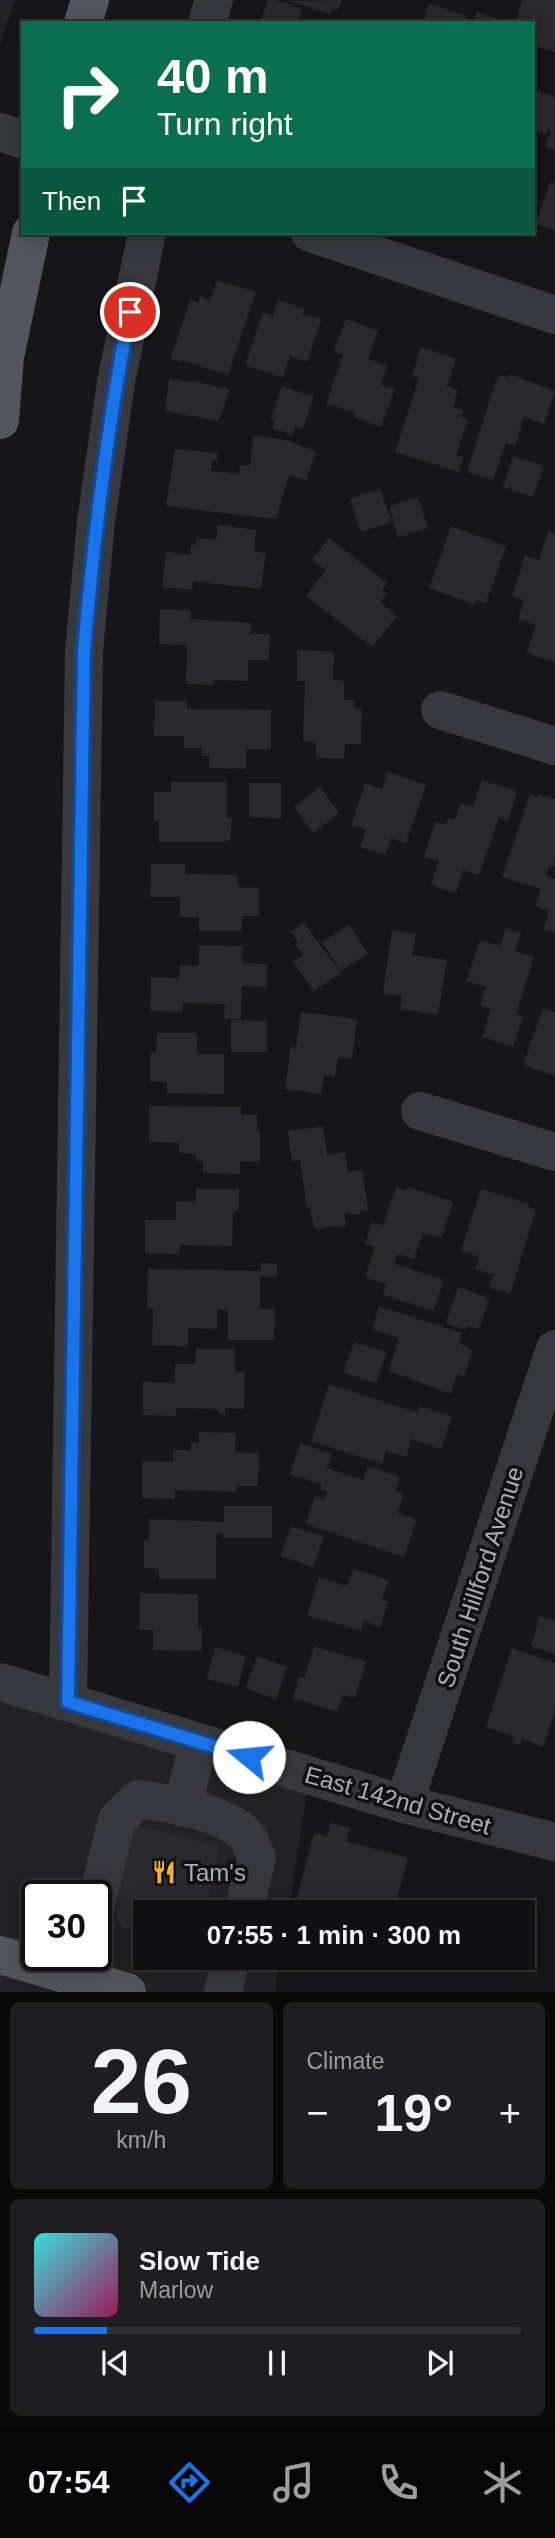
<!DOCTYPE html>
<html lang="en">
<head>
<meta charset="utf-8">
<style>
  :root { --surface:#101012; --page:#1e1e20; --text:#f1f3f6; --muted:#9c9d9f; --line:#303032; --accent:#1a73e8 }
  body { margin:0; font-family:Helvetica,sans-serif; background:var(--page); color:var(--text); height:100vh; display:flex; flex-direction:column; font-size:26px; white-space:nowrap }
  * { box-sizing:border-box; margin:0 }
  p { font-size:23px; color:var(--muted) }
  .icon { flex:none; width:38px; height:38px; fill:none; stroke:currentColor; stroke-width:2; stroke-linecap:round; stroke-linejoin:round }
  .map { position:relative; height:1992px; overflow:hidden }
  .details { display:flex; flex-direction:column; gap:10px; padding:10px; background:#09090a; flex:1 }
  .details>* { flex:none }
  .hud { position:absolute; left:21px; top:21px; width:514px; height:214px; border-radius:0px; box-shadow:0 4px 18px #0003,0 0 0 2px var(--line); background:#0b6e4f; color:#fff; overflow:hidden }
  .speed { position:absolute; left:21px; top:1880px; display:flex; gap:14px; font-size:35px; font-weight:700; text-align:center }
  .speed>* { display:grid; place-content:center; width:91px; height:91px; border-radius:50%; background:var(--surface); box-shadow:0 4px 18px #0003,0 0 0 2px var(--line); line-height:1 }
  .speed .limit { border:4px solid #111; border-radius:10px; background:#fff; color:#111 }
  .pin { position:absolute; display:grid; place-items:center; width:60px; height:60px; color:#fff; margin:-30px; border:4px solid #fff; border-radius:50%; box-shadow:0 2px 7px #0007 }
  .me { position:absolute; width:77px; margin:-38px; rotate:287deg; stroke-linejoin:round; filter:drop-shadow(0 0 5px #0008) }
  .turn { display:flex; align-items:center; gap:24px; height:147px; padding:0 21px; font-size:32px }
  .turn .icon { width:91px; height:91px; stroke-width:2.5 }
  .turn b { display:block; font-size:49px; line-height:60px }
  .then { display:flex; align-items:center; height:66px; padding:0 21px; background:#0003; gap:14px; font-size:26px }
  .big { font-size:52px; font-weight:600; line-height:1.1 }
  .details .widget { flex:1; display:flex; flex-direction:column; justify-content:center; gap:10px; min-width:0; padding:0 24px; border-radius:10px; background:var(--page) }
  .details .dial { align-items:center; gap:0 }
  .dial b { font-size:91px; line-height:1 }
  .song { display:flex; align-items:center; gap:21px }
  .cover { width:84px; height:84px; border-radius:10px; background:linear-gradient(135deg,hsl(180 70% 55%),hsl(330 70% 35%)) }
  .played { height:7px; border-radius:4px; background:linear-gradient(90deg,var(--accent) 15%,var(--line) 15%) }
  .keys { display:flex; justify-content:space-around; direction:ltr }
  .heat { display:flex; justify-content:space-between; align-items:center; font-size:38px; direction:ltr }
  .details .tiles { flex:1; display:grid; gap:10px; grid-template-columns:1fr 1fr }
  .widget:last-child { grid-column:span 2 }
  .trip { position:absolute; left:133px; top:1900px; width:402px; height:70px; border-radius:0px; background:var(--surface); box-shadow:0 4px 18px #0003,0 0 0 2px var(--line); font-weight:600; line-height:70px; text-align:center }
  .tabs { display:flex; height:112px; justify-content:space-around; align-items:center; background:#060607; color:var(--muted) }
  .tabs .icon { width:49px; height:49px }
  .tabs .current { color:var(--accent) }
  .tabs b { font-size:32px; color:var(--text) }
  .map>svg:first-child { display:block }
</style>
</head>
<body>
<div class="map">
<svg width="555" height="1992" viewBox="0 0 555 1992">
  <rect width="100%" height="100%" fill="#161618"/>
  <g fill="#222225" fill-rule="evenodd">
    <path d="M 0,0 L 15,0 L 0,44 Z"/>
    <path d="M 0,1692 L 307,1793 L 288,1913 L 145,1913 L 145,1958 L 280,1958 L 275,1992 L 0,1992 ZM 37,1895 L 96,1895 L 96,1955 L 37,1955 Z"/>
  </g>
  <g fill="#29292c">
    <path d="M 268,0 L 275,0 L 302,9 L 298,23 L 260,23 Z"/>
    <path d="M 342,0 L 338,10 L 332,8 L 330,14 L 288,1 Z"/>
    <path d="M 522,0 L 555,0 L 555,52 L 534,46 L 534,23 L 515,23 Z"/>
    <path d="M 429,4 L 467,16 L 465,23 L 423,23 Z"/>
    <path d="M 477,12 L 509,22 L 509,23 L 473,23 Z"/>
    <path d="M 534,90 L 555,97 L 555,150 L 545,147 L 551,130 L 548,129 L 546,134 L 534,130 Z"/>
    <path d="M 550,182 L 555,184 L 555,230 L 536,224 Z"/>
    <path d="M 217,280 L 256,292 L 228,375 L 181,360 L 181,362 L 170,359 L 190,300 L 198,303 L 200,296 L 210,300 Z"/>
    <path d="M 278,300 L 305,309 L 303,314 L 321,320 L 307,362 L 290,356 L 283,378 L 245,365 L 263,312 L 273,316 Z"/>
    <path d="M 346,319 L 378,331 L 368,359 L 387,366 L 380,385 L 395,389 L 381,427 L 354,417 L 355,413 L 326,403 L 343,355 L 334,352 Z"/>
    <path d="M 421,347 L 456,359 L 447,386 L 458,390 L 453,407 L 463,410 L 461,417 L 468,419 L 456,455 L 463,457 L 459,472 L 395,452 L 419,378 L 412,376 Z"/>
    <path d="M 509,374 L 555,391 L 544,424 L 524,417 L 515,446 L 506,443 L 493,480 L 467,472 L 495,383 L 500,375 L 508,378 Z"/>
    <path d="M 169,379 L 203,383 L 230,390 L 218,421 L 165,411 Z"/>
    <path d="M 282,386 L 314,397 L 303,429 L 295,426 L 292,435 L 272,428 L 275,420 L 271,418 Z"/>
    <path d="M 253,436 L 286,440 L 316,451 L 306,481 L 289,475 L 276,519 L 166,506 L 175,449 L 218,453 L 217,460 L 212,460 L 211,471 L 239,474 L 240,465 L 250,466 Z"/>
    <path d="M 513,456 L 544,466 L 533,497 L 503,487 Z"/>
    <path d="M 380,489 L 392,522 L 361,532 L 350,499 Z"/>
    <path d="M 418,497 L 428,528 L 398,537 L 389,506 Z"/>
    <path d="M 218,525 L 256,530 L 254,551 L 266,553 L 261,589 L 193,581 L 192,590 L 162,587 L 166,552 L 190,555 L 191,545 L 196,545 L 196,538 L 216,540 Z"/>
    <path d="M 451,526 L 506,546 L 486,603 L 476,600 L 474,604 L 429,588 Z"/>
    <path d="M 548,531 L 555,534 L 555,662 L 527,653 L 536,625 L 518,619 L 524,600 L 512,596 L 525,556 L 539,560 Z"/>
    <path d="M 329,538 L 387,583 L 382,590 L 387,593 L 380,602 L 397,616 L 372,647 L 306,596 L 326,570 L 312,560 Z"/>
    <path d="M 160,609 L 191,610 L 190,619 L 251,623 L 250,634 L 270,634 L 269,660 L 248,660 L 248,681 L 214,680 L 214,685 L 186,684 L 187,645 L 159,644 Z"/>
    <path d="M 297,650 L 334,652 L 333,680 L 344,681 L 344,700 L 354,700 L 354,708 L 362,709 L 361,744 L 345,744 L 344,759 L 316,758 L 316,742 L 303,741 L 305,681 L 297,681 Z"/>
    <path d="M 155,701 L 187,701 L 187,709 L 271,710 L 271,749 L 246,749 L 246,769 L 209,768 L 210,756 L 202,756 L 202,748 L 184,748 L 184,736 L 154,736 Z"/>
    <path d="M 388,772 L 426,785 L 406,843 L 391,838 L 385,855 L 360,847 L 366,830 L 351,825 L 365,783 L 382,789 Z"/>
    <path d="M 482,780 L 517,791 L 508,820 L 499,817 L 479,875 L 463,870 L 456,893 L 431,885 L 439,861 L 424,857 L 435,822 L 446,824 L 448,818 L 455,820 L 461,803 L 473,807 Z"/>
    <path d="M 171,782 L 227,782 L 227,818 L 232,818 L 230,840 L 225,842 L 159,842 L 159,821 L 154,821 L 154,792 L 171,792 Z"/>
    <path d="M 249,783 L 281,783 L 281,818 L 249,817 Z"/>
    <path d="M 320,787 L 339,813 L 313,833 L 294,807 Z"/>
    <path d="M 530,794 L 538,797 L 539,794 L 555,799 L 555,862 L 553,867 L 549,866 L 546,876 L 555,879 L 555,933 L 543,929 L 549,911 L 535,906 L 541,889 L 502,877 Z"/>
    <path d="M 151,864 L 185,864 L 185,874 L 238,875 L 238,887 L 259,888 L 259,916 L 242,916 L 242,931 L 199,931 L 199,917 L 180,917 L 180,897 L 150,897 Z"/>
    <path d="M 304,923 L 341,973 L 314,991 L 293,962 L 303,955 L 295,944 L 298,942 L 291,932 Z"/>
    <path d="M 349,925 L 368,954 L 340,971 L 322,942 Z"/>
    <path d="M 506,928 L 521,933 L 515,951 L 534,957 L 516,1014 L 523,1016 L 513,1047 L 482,1037 L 491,1009 L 480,1005 L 486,987 L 466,981 L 480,940 L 500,946 Z"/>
    <path d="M 392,930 L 416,934 L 412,955 L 447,960 L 438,1015 L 400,1009 L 402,996 L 383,993 Z"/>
    <path d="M 199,945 L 243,946 L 242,963 L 267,964 L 267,987 L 242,986 L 241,1019 L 224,1019 L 225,1004 L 183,1003 L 182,1012 L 150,1011 L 151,977 L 179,978 L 180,965 L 199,966 Z"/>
    <path d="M 543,1008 L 555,1012 L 555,1076 L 523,1065 Z"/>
    <path d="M 301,1012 L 357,1019 L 352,1058 L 338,1057 L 335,1076 L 324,1075 L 321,1094 L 285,1089 L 291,1046 L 296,1047 Z"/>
    <path d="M 231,1020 L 267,1021 L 267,1052 L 231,1052 Z"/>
    <path d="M 157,1033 L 197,1033 L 197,1054 L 224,1054 L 224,1094 L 167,1093 L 167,1082 L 150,1081 L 150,1053 L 156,1053 Z"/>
    <path d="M 149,1106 L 241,1107 L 241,1115 L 257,1115 L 257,1130 L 260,1131 L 260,1162 L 240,1161 L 240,1174 L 203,1173 L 203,1161 L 196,1161 L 196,1154 L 179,1153 L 179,1143 L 149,1142 Z"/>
    <path d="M 323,1126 L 327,1155 L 345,1152 L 348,1172 L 362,1170 L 368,1210 L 360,1211 L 361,1214 L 351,1215 L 351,1212 L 344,1213 L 346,1225 L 314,1229 L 310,1207 L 307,1208 L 300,1160 L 292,1161 L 288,1131 Z"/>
    <path d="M 396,1187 L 407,1191 L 408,1187 L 453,1202 L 441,1238 L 423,1232 L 414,1259 L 397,1254 L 394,1263 L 444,1280 L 433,1311 L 383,1295 L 386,1284 L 365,1277 L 375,1247 L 365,1244 L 372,1222 L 383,1226 Z"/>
    <path d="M 196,1189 L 239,1189 L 239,1211 L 233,1211 L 232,1246 L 180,1245 L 179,1254 L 145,1253 L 145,1220 L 176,1220 L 176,1201 L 196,1202 Z"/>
    <path d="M 481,1189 L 529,1204 L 528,1207 L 536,1210 L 510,1294 L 489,1287 L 494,1275 L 475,1269 L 479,1256 L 461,1251 Z"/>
    <path d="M 261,1263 L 277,1264 L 277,1277 L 260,1276 L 260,1309 L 275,1309 L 274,1340 L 228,1340 L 228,1310 L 217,1310 L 217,1329 L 188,1328 L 188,1346 L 152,1345 L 153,1308 L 147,1308 L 148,1269 L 261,1271 Z"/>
    <path d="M 458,1287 L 489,1298 L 479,1329 L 467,1326 L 466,1330 L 446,1323 Z"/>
    <path d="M 379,1306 L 462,1333 L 459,1343 L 473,1350 L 464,1376 L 457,1374 L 451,1394 L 389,1371 L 399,1338 L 372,1329 Z"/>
    <path d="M 354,1342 L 387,1352 L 376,1383 L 343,1373 Z"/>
    <path d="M 196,1349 L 235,1349 L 235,1372 L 245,1372 L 244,1409 L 225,1408 L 225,1414 L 219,1414 L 219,1409 L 176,1408 L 176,1416 L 143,1415 L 143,1382 L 175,1383 L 175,1364 L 195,1364 Z"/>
    <path d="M 329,1384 L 418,1413 L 420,1406 L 452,1417 L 441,1449 L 411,1439 L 406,1457 L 386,1451 L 382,1464 L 311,1441 Z"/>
    <path d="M 199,1432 L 236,1433 L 235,1452 L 259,1453 L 258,1486 L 236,1486 L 236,1492 L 175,1490 L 175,1499 L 142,1498 L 142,1461 L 173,1462 L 173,1450 L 191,1450 L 191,1443 L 199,1443 Z"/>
    <path d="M 300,1443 L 332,1454 L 327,1468 L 363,1480 L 368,1466 L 400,1477 L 395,1491 L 404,1494 L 398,1513 L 417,1520 L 404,1557 L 306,1524 L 315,1496 L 324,1499 L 327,1491 L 320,1489 L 322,1485 L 290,1474 Z"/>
    <path d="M 224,1506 L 272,1506 L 272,1538 L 223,1538 L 223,1534 L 216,1533 L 216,1579 L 159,1579 L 159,1569 L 144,1568 L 144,1540 L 149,1540 L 149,1519 L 224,1522 Z"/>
    <path d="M 291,1526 L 324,1537 L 313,1567 L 281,1556 Z"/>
    <path d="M 353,1569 L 389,1580 L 382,1600 L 388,1601 L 380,1627 L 364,1621 L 361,1631 L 307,1615 L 319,1577 L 347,1586 Z"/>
    <path d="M 140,1593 L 198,1594 L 198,1628 L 202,1627 L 202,1651 L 153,1650 L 153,1630 L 139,1630 Z"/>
    <path d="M 540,1616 L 555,1621 L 555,1654 L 531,1646 Z"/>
    <path d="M 314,1646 L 366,1662 L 355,1698 L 343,1695 L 337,1712 L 293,1698 L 299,1677 L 304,1678 Z"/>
    <path d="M 215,1647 L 246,1656 L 238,1687 L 207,1679 Z"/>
    <path d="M 512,1648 L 555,1663 L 555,1711 L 543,1747 L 522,1739 L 520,1745 L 512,1742 L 513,1736 L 486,1727 Z"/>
    <path d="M 257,1656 L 287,1667 L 276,1699 L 246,1688 Z"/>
    <path d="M 331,1823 L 350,1828 L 346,1841 L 408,1858 L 393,1913 L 293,1913 L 314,1833 L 327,1836 Z"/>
    <path d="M 131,1824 L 221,1846 L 204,1913 L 145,1913 L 145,1934 L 124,1928 L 117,1921 L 117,1901 L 112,1899 Z"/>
  </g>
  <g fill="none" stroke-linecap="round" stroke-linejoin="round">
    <g stroke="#37383d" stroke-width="38">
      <path d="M 207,23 L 214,0"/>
      <path d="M 0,132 L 23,140"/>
      <path d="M 310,233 L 555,315"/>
      <path d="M 440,710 L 555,746"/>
      <path d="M 420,1111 L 555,1152"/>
      <path d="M 0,1682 L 404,1804 L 555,1842"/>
      <path d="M 68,1702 L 84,651 L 96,522 L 116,382 L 147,233"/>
      <path d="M 404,1804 L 555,1349"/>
      <path d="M 183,1808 L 198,1742"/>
      <path d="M 96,1904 L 117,1820 L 138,1799 C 170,1803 218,1811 244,1833 C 250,1838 253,1850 257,1858 L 243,1913"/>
      <path d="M 223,1992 L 231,1958"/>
    </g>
    <g stroke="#53555c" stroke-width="38">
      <path d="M 83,23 L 90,0"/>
      <path d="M 0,420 L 5,357 L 31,233"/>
      <path d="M 0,1955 L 127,1992"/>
    </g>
  </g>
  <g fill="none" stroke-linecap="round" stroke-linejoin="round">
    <g stroke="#114b97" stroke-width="18">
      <path id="route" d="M 130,312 C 107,424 94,537 84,650 L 68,1702 L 249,1757"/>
    </g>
    <use href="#route" stroke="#1a73e8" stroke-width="12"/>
  </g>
  <defs>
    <g id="restaurant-bare" transform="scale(1.89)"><path d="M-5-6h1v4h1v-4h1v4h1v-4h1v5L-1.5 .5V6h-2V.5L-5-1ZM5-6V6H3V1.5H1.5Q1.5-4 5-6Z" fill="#f2b134" stroke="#111113" stroke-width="2.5" paint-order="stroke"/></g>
  </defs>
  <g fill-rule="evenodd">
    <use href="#restaurant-bare" x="164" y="1872"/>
  </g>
  <g text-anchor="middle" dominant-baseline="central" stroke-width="7" stroke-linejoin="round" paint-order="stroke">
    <g font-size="24" fill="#a8adb8" stroke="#111113">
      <text transform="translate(480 1577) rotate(-72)">South Hillford Avenue</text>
      <text transform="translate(398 1800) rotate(16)">East 142nd Street</text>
    </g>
    <g font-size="24" fill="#a8adb8" stroke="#111113" text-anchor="start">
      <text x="184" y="1872">Tam's</text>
    </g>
  </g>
</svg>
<div class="speed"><div class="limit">30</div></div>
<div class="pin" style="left:130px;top:312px;background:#d93025"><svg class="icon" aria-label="arrive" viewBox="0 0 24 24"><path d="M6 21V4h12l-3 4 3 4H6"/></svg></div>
<svg class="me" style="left:249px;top:1757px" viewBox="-20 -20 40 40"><circle r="19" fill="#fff"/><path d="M0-13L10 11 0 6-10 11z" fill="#1a73e8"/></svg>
<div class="trip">07:55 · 1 min · 300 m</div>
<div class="hud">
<div class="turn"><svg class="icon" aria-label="right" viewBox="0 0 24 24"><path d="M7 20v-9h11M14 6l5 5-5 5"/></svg><div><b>40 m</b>Turn right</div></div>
<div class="then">Then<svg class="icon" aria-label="arrive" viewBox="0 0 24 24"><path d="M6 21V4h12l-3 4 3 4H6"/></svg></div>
</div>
</div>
<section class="details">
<div class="tiles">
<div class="widget dial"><b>26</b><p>km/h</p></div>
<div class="widget"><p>Climate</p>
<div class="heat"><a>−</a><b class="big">19°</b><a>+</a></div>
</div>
<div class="widget">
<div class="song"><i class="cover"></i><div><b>Slow Tide</b><p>Marlow</p></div></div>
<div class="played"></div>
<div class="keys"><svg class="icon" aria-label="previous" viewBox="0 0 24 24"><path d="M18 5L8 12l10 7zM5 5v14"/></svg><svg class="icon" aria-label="pause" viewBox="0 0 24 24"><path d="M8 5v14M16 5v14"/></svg><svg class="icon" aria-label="next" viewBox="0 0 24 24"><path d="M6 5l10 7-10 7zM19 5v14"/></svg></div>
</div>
</div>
</section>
<nav class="tabs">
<b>07:54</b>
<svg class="icon current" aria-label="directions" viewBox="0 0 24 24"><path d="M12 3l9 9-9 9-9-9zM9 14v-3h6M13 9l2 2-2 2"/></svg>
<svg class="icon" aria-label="music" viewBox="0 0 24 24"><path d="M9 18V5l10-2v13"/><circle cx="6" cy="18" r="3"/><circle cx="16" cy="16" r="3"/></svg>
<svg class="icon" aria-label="phone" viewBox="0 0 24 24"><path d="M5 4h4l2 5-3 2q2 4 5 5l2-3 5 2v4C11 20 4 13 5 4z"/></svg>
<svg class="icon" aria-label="climate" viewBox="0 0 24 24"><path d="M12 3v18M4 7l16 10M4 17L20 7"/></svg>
</nav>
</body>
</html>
